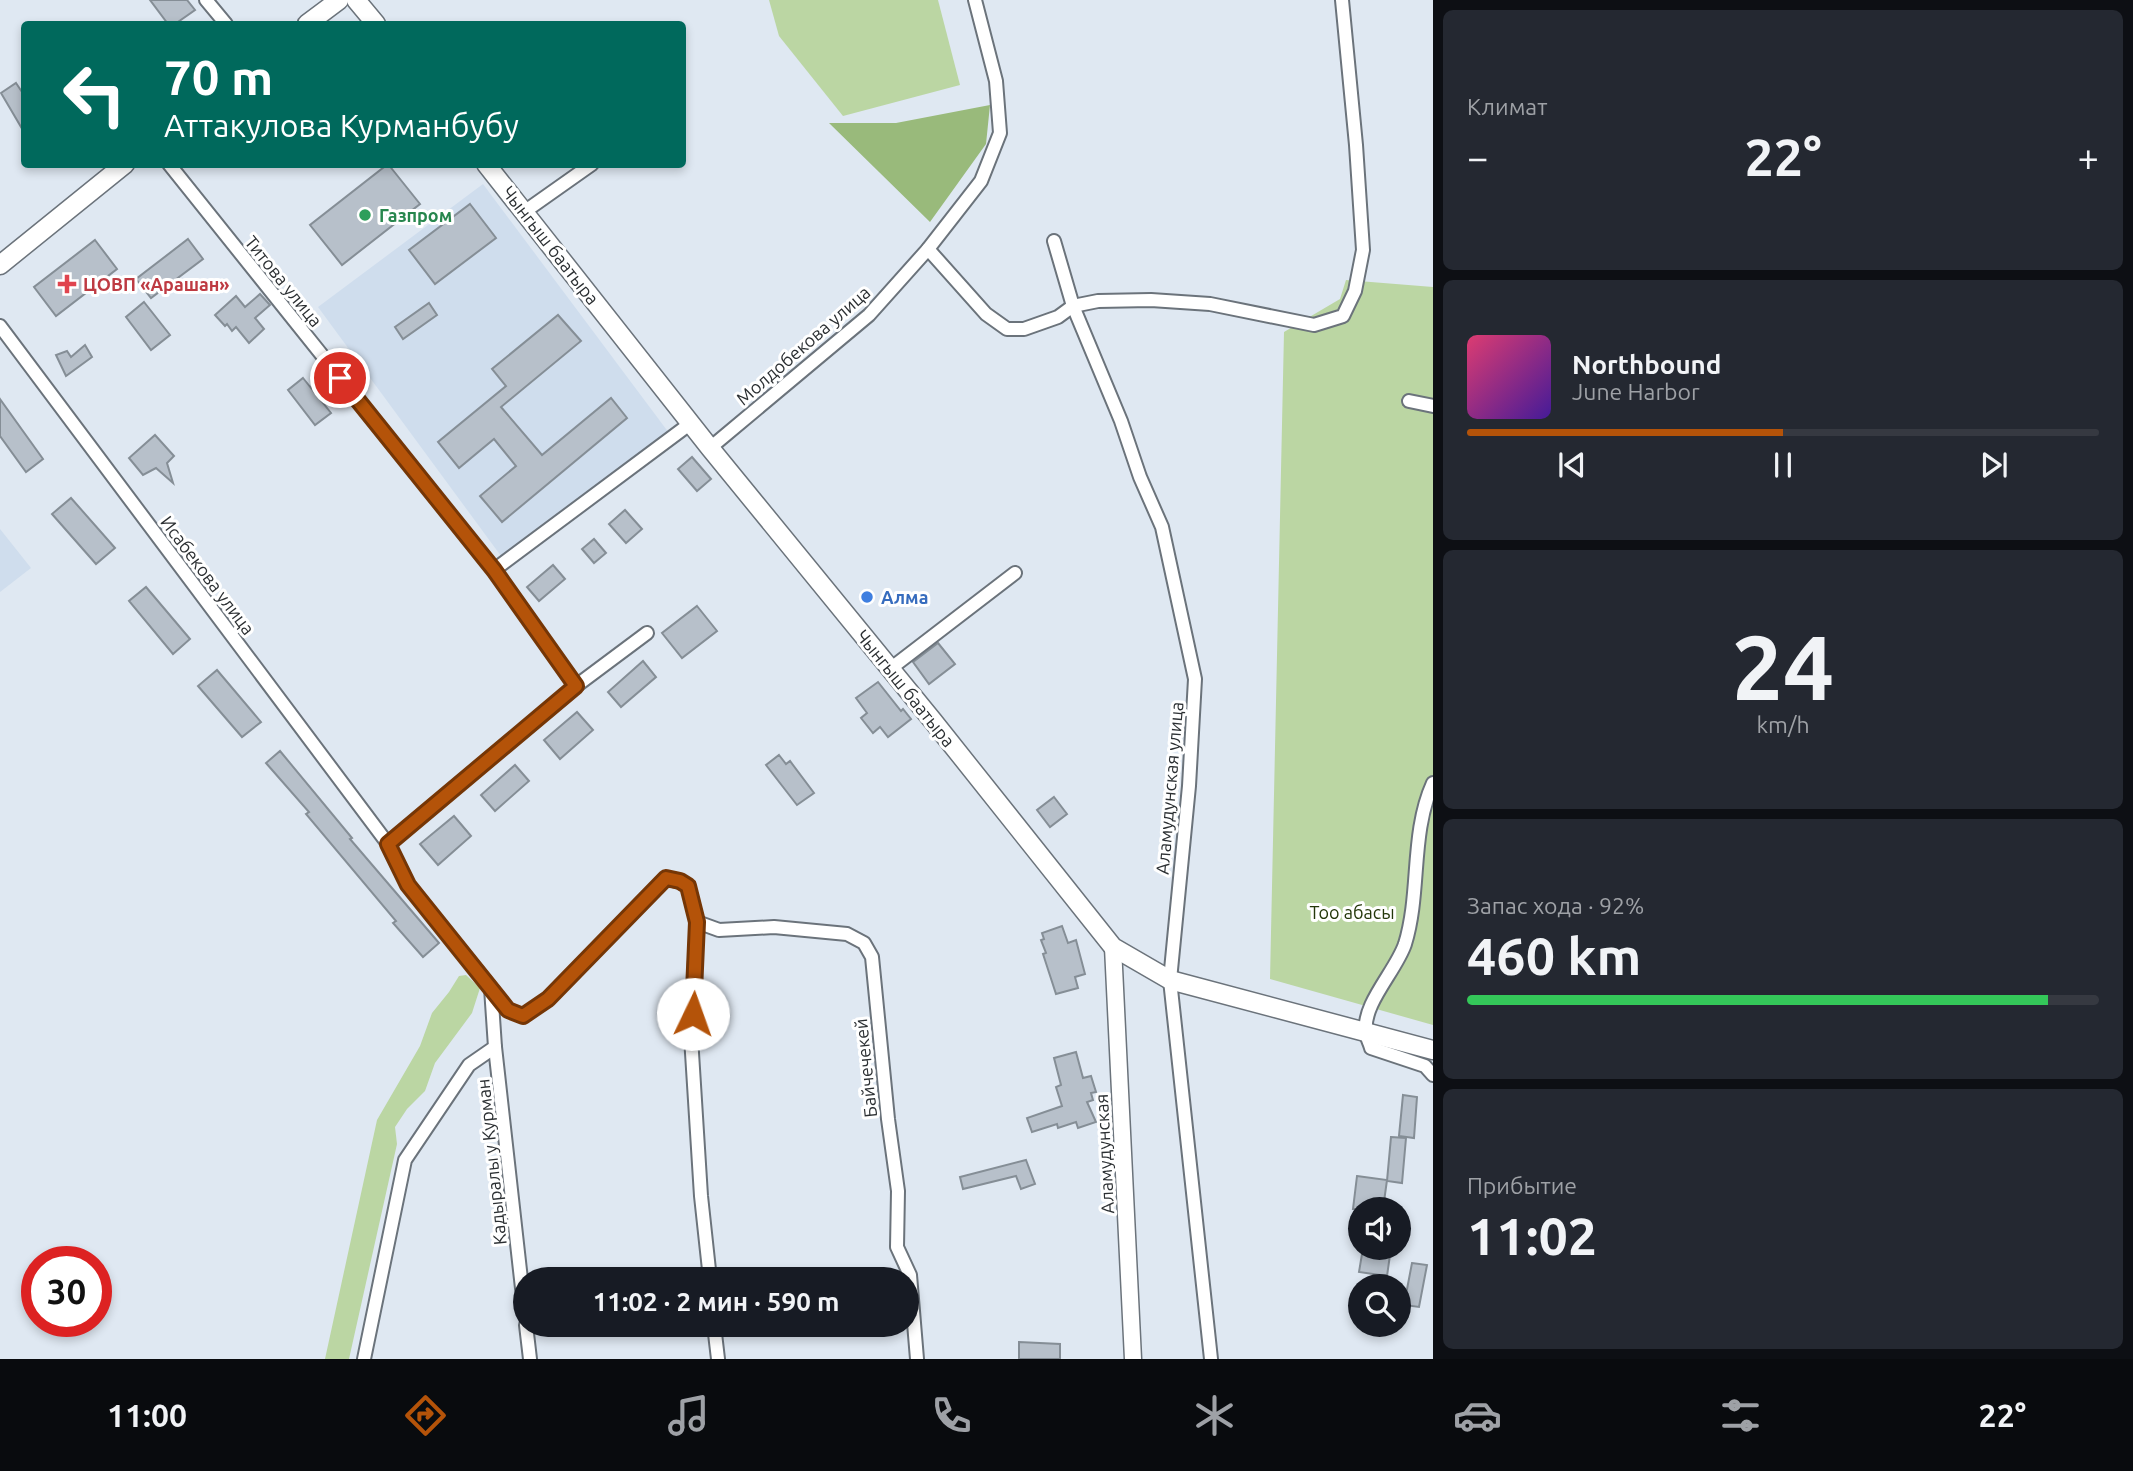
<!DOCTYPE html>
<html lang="ru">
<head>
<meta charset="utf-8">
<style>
  :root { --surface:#171b24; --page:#242831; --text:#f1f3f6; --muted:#9ea1a6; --line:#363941; --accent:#b45309 }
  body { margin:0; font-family:Ubuntu,sans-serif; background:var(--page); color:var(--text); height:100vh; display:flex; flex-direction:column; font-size:26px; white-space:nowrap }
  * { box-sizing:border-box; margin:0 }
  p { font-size:23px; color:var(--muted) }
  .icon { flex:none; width:38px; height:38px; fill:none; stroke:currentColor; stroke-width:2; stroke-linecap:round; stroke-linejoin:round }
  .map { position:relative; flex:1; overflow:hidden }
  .side { display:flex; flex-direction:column; gap:10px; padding:10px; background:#0d0f14; width:700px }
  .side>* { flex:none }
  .guide { position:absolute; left:21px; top:21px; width:665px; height:147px; border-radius:7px; box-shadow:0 4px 10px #0003; background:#00695c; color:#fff; overflow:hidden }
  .controls { position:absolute; left:1348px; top:1197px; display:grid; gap:14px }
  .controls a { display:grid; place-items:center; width:63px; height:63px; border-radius:50%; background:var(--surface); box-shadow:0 4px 10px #0003; font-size:35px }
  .speed { position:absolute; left:21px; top:1246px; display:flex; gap:14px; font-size:35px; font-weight:700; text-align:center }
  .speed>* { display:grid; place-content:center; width:91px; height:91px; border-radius:50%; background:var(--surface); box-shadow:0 4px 10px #0003; line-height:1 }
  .speed .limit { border:10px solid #d22; background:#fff; color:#111 }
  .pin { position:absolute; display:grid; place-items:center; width:60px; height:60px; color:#fff; margin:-30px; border:4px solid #fff; border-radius:50%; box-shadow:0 2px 7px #0007 }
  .me { position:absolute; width:77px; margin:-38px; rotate:3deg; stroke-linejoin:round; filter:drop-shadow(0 0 5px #0008) }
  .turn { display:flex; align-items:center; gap:24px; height:147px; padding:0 28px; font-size:32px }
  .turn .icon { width:91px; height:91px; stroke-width:2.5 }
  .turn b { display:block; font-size:49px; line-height:60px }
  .big { font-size:52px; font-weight:700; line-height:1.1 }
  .side .widget { flex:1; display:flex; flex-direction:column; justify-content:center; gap:10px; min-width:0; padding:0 24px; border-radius:10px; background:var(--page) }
  .side .dial { align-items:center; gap:0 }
  .dial b { font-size:91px; line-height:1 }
  .song { display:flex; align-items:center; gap:21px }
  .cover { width:84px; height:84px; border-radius:10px; background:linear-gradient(135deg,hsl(340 70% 55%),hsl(260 70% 35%)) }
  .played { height:7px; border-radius:4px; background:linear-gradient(90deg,var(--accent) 50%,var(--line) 50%) }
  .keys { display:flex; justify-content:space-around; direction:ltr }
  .heat { display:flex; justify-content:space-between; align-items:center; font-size:38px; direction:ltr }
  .charge { height:10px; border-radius:5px; background:linear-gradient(90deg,#34c759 92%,var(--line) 0) }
  .trip { position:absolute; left:513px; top:1267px; width:406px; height:70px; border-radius:35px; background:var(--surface); box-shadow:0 4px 10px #0003; font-weight:700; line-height:70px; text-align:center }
  .dock { display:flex; height:112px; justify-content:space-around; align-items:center; background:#090b0e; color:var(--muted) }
  .dock .icon { width:49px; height:49px }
  .dock .selected { color:var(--accent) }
  .dock b { font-size:32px; color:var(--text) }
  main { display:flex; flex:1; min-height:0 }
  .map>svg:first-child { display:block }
</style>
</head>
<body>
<main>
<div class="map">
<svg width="1433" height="1359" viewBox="0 0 1433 1359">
  <rect width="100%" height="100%" fill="#dfe8f2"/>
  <g fill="#cfdded">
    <path d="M 483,184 L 669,433 L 501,556 L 318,307 Z"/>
    <path d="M 0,529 L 31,568 L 0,592 Z"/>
  </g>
  <g fill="#bbd6a3">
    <path d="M 769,0 L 938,0 L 960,85 L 843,116 L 779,36 Z"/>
    <path d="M 1346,280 L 1433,287 L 1433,1025 L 1270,979 L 1284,332 L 1340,299 Z"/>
    <path d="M 466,975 L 480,988 L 472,1013 L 435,1063 L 425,1091 L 407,1109 L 395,1127 L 397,1144 L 349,1359 L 325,1359 L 377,1120 L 420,1046 L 432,1013 L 449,992 L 459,976 Z"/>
  </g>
  <path fill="#99ba7b" d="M 990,105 L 986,144 L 930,222 L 829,123 L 896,123 Z"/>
  <g fill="#b7c0ca" stroke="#858e96" stroke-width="2">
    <path d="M 150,0 L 187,0 L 195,10 L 175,24 L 168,24 Z"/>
    <path d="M 16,83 L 24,95 L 24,132 L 1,93 Z"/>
    <path d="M 388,164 L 420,204 L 342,265 L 310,225 Z"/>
    <path d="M 470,204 L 496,238 L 435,284 L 409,250 Z"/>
    <path d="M 188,239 L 203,259 L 151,298 L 136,279 Z"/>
    <path d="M 95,240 L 117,269 L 56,316 L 34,287 Z"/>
    <path d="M 260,294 L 270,305 L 255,318 L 264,329 L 249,343 L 236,327 L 232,331 L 227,324 L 225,326 L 215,315 L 236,296 L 245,307 Z"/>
    <path d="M 144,302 L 170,335 L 151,350 L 126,317 Z"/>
    <path d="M 429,303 L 437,315 L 403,339 L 395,327 Z"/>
    <path d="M 558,315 L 581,341 L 501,407 L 542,455 L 611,398 L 627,418 L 502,522 L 480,496 L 516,466 L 494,439 L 459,468 L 438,442 L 506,386 L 492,369 Z"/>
    <path d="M 85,345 L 92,357 L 66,376 L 56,355 L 67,351 L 71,357 Z"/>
    <path d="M 303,378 L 331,413 L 315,425 L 288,390 Z"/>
    <path d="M 0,399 L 43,459 L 26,472 L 0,436 Z"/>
    <path d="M 155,435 L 174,456 L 167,463 L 173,483 L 156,468 L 143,475 L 129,458 Z"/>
    <path d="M 692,457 L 711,479 L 697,491 L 678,469 Z"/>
    <path d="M 71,498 L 115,548 L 96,564 L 52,514 Z"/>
    <path d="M 625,510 L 642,529 L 626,543 L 609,524 Z"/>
    <path d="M 594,539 L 606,553 L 594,563 L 582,549 Z"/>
    <path d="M 553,565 L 565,579 L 539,601 L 527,587 Z"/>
    <path d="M 146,587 L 190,639 L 173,654 L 129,601 Z"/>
    <path d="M 697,606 L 717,631 L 682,658 L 662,633 Z"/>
    <path d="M 938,643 L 955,664 L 929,684 L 913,662 Z"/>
    <path d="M 643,661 L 656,677 L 621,707 L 608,692 Z"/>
    <path d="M 217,670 L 261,722 L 242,737 L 198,686 Z"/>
    <path d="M 878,682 L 901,711 L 903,709 L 911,719 L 888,737 L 880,727 L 873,733 L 861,718 L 867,713 L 856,698 Z"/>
    <path d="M 577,712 L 593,730 L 560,759 L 544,740 Z"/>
    <path d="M 280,751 L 352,838 L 350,839 L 439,943 L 423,957 L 393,923 L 396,921 L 306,814 L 309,812 L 266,763 Z"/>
    <path d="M 779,755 L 786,764 L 790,761 L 814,793 L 797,805 L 766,765 Z"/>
    <path d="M 515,765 L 529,781 L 495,811 L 481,795 Z"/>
    <path d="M 1054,797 L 1067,814 L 1050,827 L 1037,810 Z"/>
    <path d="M 454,816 L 471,836 L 438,865 L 420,844 Z"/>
    <path d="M 1062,926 L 1068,943 L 1076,940 L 1085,974 L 1075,977 L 1078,988 L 1056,994 L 1043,954 L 1046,953 L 1041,940 L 1044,939 L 1042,933 Z"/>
    <path d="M 1076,1052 L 1083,1078 L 1091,1076 L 1096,1092 L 1091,1093 L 1093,1100 L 1087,1102 L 1096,1122 L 1078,1128 L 1076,1122 L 1058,1128 L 1057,1124 L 1032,1132 L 1027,1118 L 1062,1106 L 1056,1087 L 1061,1085 L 1054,1058 Z"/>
    <path d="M 1403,1095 L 1417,1097 L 1414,1138 L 1399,1136 Z"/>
    <path d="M 1391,1137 L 1406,1138 L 1402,1183 L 1387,1181 Z"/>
    <path d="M 1026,1160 L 1035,1184 L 1021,1189 L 1016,1176 L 963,1189 L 960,1177 Z"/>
    <path d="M 1357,1176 L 1387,1180 L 1383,1209 L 1353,1209 Z"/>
    <path d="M 1363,1248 L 1391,1248 L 1387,1276 L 1359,1272 Z"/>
    <path d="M 1412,1263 L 1427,1265 L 1419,1307 L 1404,1305 Z"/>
    <path d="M 1019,1342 L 1060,1344 L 1060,1359 L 1019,1359 Z"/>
  </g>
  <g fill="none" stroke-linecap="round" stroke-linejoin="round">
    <g stroke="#6b737b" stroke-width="16">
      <g id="minor">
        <path d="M 206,0 L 226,24"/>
        <path d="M 169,164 L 494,570 L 576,686"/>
        <path d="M 524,212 L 592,164"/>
        <path d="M 1054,241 L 1073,306 L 1121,421 L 1140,477 L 1162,527 L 1195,679 L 1189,786 L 1170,980 L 1211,1359"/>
        <path d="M 928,249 L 986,314 L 1007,329 L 1024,329 L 1058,317 L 1073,306 L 1098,301 L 1151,300 L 1210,304 L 1314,325 L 1343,316 L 1355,291 L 1363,250 L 1356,145 L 1342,0"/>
        <path d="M 0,326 L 388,844 L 408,885 L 491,988 L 495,1047 L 469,1065 L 405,1160 L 364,1359"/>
        <path d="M 1409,401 L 1433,406"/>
        <path d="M 710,448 L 869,315 L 928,249 L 981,181 L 1000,133 L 996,81 L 975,0"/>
        <path d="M 494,570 L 691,423"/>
        <path d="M 890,669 L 1015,573"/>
        <path d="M 1433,783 C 1410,834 1421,892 1405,944 C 1396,971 1362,1004 1366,1032 C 1366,1037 1370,1043 1371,1048 L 1425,1066 L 1433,1075"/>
        <path d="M 388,844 L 576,686 L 647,633"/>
        <path d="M 697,922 L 719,930 L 774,927 L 847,934 L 864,943 L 872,957 L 888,1119 L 898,1191 L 897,1247 L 910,1275 L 917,1359"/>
        <path d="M 491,989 L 508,1010 L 523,1016 L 548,999 L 666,878 L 680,882 L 688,886 L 697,922 L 691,1037 L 701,1196 L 710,1279"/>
        <path d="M 495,1047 L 525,1315"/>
        <path d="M 526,1325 L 530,1359"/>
        <path d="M 714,1325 L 718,1359"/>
      </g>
    </g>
    <g stroke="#6b737b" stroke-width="19">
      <path id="tertiary" d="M 1113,947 L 1133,1359"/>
    </g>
    <g stroke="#6b737b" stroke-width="21">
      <g id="secondary">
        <path d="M 356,0 L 376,24"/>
        <path d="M 307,24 L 339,0"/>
        <path d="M 486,164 L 710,448 L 933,721 L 1113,947 L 1170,980 L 1433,1050"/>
        <path d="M 0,265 L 125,164"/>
      </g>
    </g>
    <use href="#minor" stroke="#fff" stroke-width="12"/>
    <use href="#tertiary" stroke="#fff" stroke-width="16"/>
    <use href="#secondary" stroke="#fff" stroke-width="18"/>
  </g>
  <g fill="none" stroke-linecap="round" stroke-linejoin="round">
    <g stroke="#753606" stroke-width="18">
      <path id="route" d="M 340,378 L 494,570 L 576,686 L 388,844 L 408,885 L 508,1010 L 523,1016 L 548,999 L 666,878 L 680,881 L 688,886 L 697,922 L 693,1014"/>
    </g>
    <use href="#route" stroke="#b45309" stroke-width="12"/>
  </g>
  <circle fill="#2e9e5b" stroke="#fff" stroke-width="2.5" cx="365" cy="215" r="7"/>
  <path fill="#e0444e" stroke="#fff" stroke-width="2.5" d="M63.5 273.5h7v7h7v7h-7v7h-7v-7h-7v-7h7z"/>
  <circle fill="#3f7fe0" stroke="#fff" stroke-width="2.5" cx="867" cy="597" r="7"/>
  <g text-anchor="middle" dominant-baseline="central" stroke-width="6" stroke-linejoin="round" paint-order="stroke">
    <g font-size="18" font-weight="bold" fill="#27864d" stroke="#fff" text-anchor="start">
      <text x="379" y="215">Газпром</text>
    </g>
    <g font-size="18" fill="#2b2f32" stroke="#fff">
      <text transform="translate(551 245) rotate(52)">Чынгыш баатыра</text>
      <text transform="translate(284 281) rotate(51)">Титова улица</text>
      <text transform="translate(803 345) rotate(-41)">Молдобекова улица</text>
      <text transform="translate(208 575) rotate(53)">Исабекова улица</text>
      <text transform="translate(906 688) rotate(51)">Чынгыш баатыра</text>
      <text transform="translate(1169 788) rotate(-85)">Аламудунская улица</text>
      <text transform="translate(865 1068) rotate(-96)">Байчечекей</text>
      <text transform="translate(1104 1154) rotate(-93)">Аламудунская</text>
      <text transform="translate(491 1162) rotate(-96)">Кадыралы у Курман</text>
    </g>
    <g font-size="18" font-weight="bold" fill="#be3a42" stroke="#fff" text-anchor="start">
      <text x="83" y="284">ЦОВП «Арашан»</text>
    </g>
    <g font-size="18" font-weight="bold" fill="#366cbe" stroke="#fff" text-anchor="start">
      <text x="881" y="597">Алма</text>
    </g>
    <g font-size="18" fill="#24380a" stroke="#fff">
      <text x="1352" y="912">Тоо абасы</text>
    </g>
  </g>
</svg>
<div class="controls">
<a><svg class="icon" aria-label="sound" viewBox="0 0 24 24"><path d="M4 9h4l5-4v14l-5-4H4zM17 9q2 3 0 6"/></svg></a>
<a><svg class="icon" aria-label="search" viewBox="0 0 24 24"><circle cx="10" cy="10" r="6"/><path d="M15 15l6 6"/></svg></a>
</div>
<div class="speed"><div class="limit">30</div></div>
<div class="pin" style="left:340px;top:378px;background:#d93025"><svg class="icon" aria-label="arrive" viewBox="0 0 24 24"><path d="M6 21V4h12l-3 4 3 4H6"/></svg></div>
<svg class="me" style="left:693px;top:1014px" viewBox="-20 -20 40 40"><circle r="19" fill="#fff"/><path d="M0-13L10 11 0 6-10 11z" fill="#b45309"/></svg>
<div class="trip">11:02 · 2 мин · 590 m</div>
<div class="guide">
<div class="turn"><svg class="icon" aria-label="left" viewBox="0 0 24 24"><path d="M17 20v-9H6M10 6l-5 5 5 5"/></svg><div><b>70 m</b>Аттакулова Курманбубу</div></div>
</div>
</div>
<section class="side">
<div class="widget"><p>Климат</p>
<div class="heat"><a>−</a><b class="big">22°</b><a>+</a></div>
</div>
<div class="widget">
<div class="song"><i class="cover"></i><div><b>Northbound</b><p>June Harbor</p></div></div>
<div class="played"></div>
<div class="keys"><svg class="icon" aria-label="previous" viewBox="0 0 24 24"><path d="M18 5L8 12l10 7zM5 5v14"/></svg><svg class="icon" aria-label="pause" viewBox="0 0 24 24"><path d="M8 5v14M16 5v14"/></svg><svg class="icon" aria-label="next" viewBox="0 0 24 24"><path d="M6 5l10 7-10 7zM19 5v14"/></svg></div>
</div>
<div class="widget dial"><b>24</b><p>km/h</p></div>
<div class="widget"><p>Запас хода · 92%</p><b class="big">460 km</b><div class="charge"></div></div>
<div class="widget"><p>Прибытие</p><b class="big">11:02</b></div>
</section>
</main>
<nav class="dock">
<b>11:00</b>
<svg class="icon selected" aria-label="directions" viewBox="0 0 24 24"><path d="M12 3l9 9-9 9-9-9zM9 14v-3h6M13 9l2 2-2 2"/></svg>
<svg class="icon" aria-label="music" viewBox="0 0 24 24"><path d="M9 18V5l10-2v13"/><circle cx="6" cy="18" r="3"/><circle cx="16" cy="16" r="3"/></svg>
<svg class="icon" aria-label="phone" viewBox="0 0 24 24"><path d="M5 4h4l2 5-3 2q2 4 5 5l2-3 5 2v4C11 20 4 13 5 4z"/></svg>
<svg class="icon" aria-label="climate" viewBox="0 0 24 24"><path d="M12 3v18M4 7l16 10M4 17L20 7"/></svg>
<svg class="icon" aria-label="car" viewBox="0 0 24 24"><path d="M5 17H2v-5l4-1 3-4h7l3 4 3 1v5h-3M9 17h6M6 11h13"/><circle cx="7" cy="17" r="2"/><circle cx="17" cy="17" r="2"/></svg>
<svg class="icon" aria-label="filters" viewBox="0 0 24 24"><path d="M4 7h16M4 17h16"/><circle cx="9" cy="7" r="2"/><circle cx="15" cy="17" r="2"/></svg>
<b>22°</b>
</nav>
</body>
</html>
